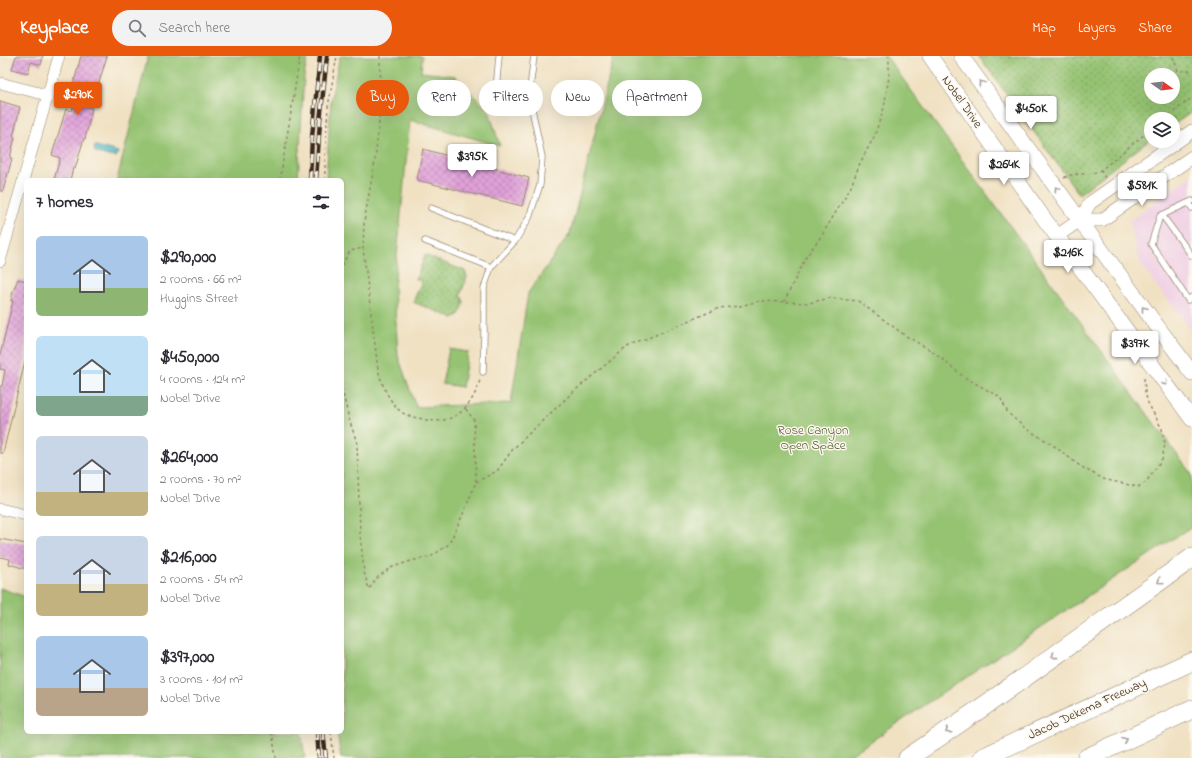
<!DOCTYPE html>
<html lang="en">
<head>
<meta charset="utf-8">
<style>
  body { margin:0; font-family:"Indie Flower",sans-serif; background:#f2f2f3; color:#2b2b33; height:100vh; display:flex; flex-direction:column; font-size:15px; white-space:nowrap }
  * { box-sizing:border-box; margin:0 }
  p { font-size:13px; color:#7c7c81 }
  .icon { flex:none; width:22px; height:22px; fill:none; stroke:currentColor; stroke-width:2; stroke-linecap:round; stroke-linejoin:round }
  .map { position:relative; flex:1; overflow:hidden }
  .details { position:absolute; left:24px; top:122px; width:320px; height:556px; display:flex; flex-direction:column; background:#fff; border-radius:6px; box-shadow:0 4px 16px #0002 }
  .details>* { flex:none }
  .top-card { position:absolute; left:356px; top:24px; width:380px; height:36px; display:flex; gap:8px }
  .needle { width:26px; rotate:104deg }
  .buttons { position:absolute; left:1144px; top:12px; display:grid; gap:8px }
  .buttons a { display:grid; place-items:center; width:36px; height:36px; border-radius:50%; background:#fff; box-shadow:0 4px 16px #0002; font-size:20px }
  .price { position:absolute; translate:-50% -34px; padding:0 9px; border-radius:4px; background:#fff; color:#222; font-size:13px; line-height:26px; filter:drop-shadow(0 1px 2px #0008) }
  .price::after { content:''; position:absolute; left:50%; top:24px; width:12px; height:9px; margin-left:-6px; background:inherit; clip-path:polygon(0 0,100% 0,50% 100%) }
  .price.selected { background:#ea580c; color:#fff }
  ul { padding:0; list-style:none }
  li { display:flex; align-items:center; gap:12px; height:100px; padding:0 12px }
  li span { display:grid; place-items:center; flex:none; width:112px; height:80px; border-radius:6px; color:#555 }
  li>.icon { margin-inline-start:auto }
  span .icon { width:48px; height:48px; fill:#fffc; stroke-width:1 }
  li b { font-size:17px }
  h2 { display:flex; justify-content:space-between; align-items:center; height:48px; padding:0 12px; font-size:17px }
  .pill { padding:0 14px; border-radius:18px; background:#fff; box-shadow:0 4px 16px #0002; font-size:14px; line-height:36px }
  .pill.selected { background:#ea580c; color:#fff }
  header { display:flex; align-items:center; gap:24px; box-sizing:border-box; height:56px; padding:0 20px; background:#ea580c; color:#fff }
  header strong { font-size:19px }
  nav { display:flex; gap:22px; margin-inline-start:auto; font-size:14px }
  .search { width:280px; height:36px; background:#f2f2f3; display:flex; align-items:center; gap:10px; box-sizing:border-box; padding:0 14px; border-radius:22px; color:#7c7c81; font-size:15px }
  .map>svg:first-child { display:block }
</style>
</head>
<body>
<header>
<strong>Keyplace</strong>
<div class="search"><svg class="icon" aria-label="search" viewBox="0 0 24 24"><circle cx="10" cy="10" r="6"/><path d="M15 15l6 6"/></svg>Search here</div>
<nav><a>Map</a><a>Layers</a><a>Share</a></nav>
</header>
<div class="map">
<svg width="1192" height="702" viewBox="0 0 1192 702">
  <defs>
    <pattern id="park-dots" width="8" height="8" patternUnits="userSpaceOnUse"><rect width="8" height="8" fill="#95c372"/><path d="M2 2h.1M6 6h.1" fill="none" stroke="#7b9f5d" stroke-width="1.8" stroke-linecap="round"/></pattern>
    <pattern id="building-cross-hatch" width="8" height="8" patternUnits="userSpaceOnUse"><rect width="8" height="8" fill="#e1a2da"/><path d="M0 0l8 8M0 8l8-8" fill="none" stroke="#b884b0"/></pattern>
  </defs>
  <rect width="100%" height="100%" fill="#fbf7ec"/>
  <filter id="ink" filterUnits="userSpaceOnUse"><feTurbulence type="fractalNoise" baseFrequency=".025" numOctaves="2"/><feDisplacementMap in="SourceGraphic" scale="8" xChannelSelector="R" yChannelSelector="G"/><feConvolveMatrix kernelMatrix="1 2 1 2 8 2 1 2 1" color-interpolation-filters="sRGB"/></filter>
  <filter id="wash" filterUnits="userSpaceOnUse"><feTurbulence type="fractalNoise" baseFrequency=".012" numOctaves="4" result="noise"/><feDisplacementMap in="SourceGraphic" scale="16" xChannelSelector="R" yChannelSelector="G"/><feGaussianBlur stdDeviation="0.9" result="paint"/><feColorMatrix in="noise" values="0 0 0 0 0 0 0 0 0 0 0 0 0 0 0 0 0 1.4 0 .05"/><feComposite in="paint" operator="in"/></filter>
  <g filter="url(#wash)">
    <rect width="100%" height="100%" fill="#f0e1c2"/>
    <path fill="#f0d0e5" d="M1192,119V275L1140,208L1129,165Z"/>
    <g fill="#95c372" stroke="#687648">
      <path d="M148,0H308L304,20L298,124H117Z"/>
      <path d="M340,0H422L421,16L455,20L489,55L500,90L410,64L394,232L398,300L416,351L511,347L528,237L569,179V182L614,0H886L1192,419V470L846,702H341L337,676H342V124H326L331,43Z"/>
      <path d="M449,293L468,296L462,331L442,328Z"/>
      <path d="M0,532L26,541V676H301L305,702H0Z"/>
    </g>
    <g fill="url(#park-dots)" stroke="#687648" fill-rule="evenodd">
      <path d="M979,0H1192V56L1173,69V63H1151V83L1079,138ZM1151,19H1173V41H1151Z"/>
      <path d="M425,199L465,215L467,221L460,240L462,241L464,246L459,259L453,262L413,246L422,225L416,223Z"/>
    </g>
    <path fill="#4cb9c6" stroke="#447272" d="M96,90L118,96L116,101L108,100L95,96L94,91Z"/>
    <g id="blocks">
      <g fill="url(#building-cross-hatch)">
        <path d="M16,0H43L41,9L31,6L28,17L12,13Z"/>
        <path d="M81,0H107L98,30L96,29L90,52H92L85,83L84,82L75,113L73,112L70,124H54L60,102L52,99L66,53L72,55L76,38L71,37Z"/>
        <path d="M0,45L20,51L13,81H15L10,102L12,103L3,135H0Z"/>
        <path d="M423,93L529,122L522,150L417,124Z"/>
        <path d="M18,223L26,225V301L3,397H0V330H2L5,314L0,313V299L13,245H11L13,235Z"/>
        <path d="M0,483L26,488V513L9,508L10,503L0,501Z"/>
      </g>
    </g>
  </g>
  <g filter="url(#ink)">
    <use href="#blocks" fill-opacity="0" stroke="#968670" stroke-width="1"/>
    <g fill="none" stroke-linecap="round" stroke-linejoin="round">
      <g stroke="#968670" stroke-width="7">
        <g id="service">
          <path d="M496,34L499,0"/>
          <path d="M1192,145L1160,160L1151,188L1188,244L1192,241"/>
          <path d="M1189,147L1192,152"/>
          <path d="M431,152L515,185"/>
          <path d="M1162,159L1192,200"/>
          <path d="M425,185L491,211"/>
          <path d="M483,316L484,278V232L491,211L515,185L529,162L540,129L542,101L532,53L530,32L534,0"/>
        </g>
      </g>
      <g stroke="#968670" stroke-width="12">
        <g id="minor">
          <path d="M0,27L47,39"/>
          <path d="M0,205L59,0"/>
          <path d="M0,453L26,459"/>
        </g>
      </g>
      <g stroke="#968670" stroke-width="14">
        <g id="tertiary">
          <path d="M1080,164H1102L1192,101"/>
          <path d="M1057,180L1080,164L1090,147L1192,75"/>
        </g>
      </g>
      <g stroke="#968670" stroke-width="16">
        <g id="secondary">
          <path d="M930,0L1045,164L1192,363"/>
          <path d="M961,0C1038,106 1114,213 1192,317"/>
        </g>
      </g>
      <g stroke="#968670" stroke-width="20">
        <g id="motorway">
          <path d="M908,702L987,648L1192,502"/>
          <path d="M982,702L1192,605"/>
          <path d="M1087,702L1192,653"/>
        </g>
      </g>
      <g stroke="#968670" stroke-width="1.5" stroke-dasharray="3 3" stroke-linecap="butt">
        <path d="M380,0L381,46L375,105L364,166L363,192L378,313C382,329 388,343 399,354C405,360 414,361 422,363C453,371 472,352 480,324"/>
        <path d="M1173,1L1178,15H1192"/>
        <path d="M1164,63L1192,42"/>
        <path d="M1101,114L1105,122"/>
        <path d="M1064,122C1075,115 1088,121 1101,114L1151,73"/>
        <path d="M280,124L300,0"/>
        <path d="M325,124V100L328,51L337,0"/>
        <path d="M342,209L350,195L363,192"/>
        <path d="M784,246L806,201L822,179L850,133L860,107L874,81L884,52L889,20V0"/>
        <path d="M342,333L349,363L357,387L360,477L364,516L369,533L377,522L390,512L411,505L432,500L449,488L464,456L476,426L474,364L465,352"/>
        <path d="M476,426L497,415L513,393L538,369L573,336L627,291L719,252L740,250L760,245L809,247L830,242L858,245L906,280L932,295L964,321L1000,341L1008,357L1025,372L1053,389L1080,410L1103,423L1138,431L1146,426L1162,403L1165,388L1162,373L1148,347L1145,336L1144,322"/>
        <path d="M272,676L276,702"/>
        <path d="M331,676L334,702"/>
      </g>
      <use href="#service" stroke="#fff" stroke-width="5.5"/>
      <use href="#minor" stroke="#fff" stroke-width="11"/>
      <use href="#tertiary" stroke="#fff" stroke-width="13"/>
      <use href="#secondary" stroke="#fff" stroke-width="15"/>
      <use href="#motorway" stroke="#fff" stroke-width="19"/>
      <g stroke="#3b2a1e" stroke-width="4.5">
        <g id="rail">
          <path d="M310,124L312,81L320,0"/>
          <path d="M316,124L320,65L327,0"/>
          <path d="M317,676L319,702"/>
          <path d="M323,676L326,702"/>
        </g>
      </g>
      <use href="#rail" stroke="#fbf7ec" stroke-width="3" stroke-dasharray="9" stroke-linecap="butt"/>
    </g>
    <defs><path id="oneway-chevron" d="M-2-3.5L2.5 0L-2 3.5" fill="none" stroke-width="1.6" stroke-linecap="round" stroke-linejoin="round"/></defs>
    <g stroke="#a79f9a">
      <use href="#oneway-chevron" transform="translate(981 27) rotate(-126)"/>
      <use href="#oneway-chevron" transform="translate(1057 133) rotate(-126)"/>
      <use href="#oneway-chevron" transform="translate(1144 253) rotate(-127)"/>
      <use href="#oneway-chevron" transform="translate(1165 327) rotate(54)"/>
      <use href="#oneway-chevron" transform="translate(1160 525) rotate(145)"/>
      <use href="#oneway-chevron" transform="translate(1054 600) rotate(144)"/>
      <use href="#oneway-chevron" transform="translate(948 675) rotate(145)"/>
      <use href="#oneway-chevron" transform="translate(1125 684) rotate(-25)"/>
    </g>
  </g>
  <g text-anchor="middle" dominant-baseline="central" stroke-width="3" stroke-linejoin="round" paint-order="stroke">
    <g font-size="13" fill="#3b2a1e" stroke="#fbf7ec">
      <text transform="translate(962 46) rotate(55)">Nobel Drive</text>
      <text transform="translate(1087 653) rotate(-25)">Jacob Dekema Freeway</text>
    </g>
    <g font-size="13" fill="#565837" stroke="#fbf7ec">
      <text x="813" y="374">Rose Canyon<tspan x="813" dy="15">Open Space</tspan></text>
    </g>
  </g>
</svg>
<div class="buttons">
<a><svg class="needle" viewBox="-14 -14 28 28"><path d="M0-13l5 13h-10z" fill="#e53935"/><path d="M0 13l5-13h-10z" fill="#7c7c81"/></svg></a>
<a><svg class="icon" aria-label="layers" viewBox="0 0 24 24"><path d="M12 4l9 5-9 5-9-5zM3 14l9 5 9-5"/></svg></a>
</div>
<b class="price selected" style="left:78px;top:60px">$290K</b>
<b class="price" style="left:1031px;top:74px">$450K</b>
<b class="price" style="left:472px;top:122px">$395K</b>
<b class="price" style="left:1004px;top:130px">$264K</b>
<b class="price" style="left:1142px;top:151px">$581K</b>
<b class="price" style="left:1068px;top:218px">$216K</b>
<b class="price" style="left:1135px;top:309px">$397K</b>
<div class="top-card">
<a class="pill selected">Buy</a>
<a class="pill">Rent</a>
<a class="pill">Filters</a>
<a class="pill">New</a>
<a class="pill">Apartment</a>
</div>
<section class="details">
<h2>7 homes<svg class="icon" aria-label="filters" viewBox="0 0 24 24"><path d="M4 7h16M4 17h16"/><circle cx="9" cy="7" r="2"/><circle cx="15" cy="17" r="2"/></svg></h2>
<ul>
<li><span style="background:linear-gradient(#a9c7e8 65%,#8fb573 0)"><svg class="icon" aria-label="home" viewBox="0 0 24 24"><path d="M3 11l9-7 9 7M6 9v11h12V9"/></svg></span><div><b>$290,000</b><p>2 rooms · 66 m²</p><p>Huggins Street</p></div></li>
<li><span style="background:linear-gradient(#bfe0f5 75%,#7fa58c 0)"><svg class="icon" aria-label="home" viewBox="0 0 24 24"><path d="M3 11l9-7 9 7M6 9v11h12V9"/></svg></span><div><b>$450,000</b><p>4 rooms · 124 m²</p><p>Nobel Drive</p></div></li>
<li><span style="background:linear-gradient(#c9d6e8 70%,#c2b280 0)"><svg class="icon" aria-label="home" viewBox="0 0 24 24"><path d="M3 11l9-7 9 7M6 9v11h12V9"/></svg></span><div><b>$264,000</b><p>2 rooms · 70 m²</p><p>Nobel Drive</p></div></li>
<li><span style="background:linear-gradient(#c9d6e8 60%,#c2b280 0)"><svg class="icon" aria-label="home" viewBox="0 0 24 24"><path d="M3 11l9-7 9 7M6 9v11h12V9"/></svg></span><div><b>$216,000</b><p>2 rooms · 54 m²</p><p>Nobel Drive</p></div></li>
<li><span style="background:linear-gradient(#a9c7e8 65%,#b9a48a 0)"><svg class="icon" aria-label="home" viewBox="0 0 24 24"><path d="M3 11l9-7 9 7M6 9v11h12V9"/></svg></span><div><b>$397,000</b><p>3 rooms · 101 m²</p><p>Nobel Drive</p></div></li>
</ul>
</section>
</div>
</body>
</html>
